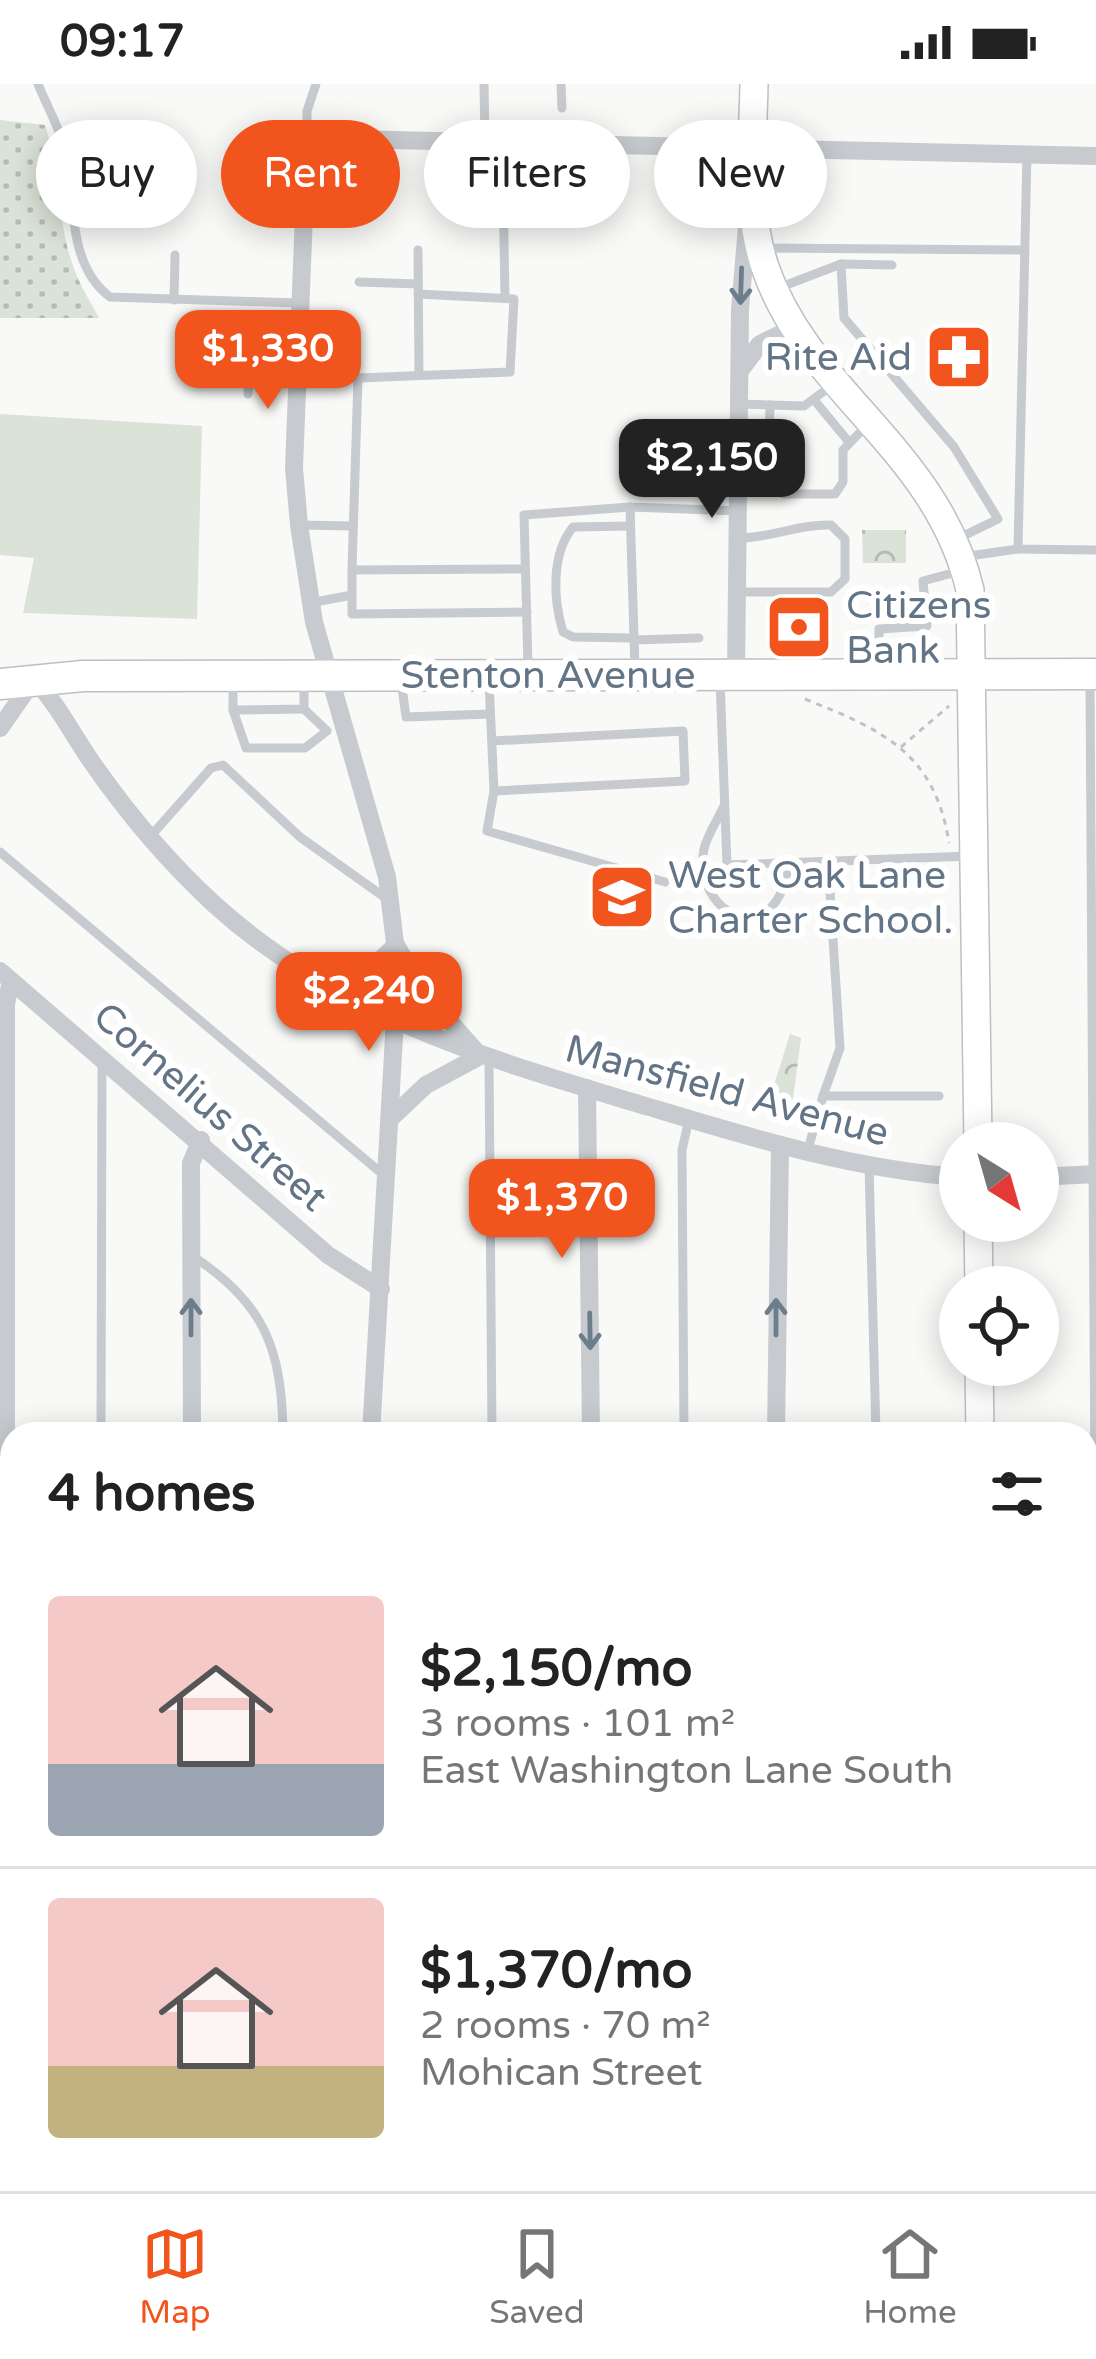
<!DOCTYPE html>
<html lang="en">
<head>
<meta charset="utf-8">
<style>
  body { margin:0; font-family:"Varela Round",sans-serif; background:#f2f2f2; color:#222; height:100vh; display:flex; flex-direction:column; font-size:45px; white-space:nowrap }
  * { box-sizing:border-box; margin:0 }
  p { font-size:39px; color:#767676 }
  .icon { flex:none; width:66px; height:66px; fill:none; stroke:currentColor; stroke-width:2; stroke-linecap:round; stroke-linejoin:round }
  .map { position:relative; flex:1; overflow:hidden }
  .drawer { position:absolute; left:0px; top:1338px; width:1098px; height:771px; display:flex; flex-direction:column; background:#fff; border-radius:36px 36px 0 0; box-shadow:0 6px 30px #0003 }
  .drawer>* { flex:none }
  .banner { position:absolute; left:36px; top:36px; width:1026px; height:108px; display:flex; gap:24px }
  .needle { width:78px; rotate:143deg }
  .buttons { position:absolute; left:939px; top:1038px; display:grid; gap:24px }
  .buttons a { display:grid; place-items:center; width:120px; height:120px; border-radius:50%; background:#fff; box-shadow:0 6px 30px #0003; font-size:60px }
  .price { position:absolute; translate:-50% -102px; padding:0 27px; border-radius:24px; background:#f2541e; color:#fff; font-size:39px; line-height:78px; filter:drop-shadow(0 3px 6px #0008) }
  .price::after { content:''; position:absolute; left:50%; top:72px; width:36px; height:27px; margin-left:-18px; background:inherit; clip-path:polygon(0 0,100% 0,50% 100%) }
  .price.active { background:#222; color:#fff }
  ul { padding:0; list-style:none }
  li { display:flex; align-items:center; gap:36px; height:300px; padding:0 48px }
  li+li { border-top:3px solid #e0e0e0 }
  li span { display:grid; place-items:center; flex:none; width:336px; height:240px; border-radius:12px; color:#555 }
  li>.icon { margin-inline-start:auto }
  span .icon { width:144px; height:144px; fill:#fffc; stroke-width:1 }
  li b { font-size:51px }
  h2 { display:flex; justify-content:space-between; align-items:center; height:144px; padding:0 48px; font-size:51px }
  .tag { padding:0 42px; border-radius:54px; background:#fff; box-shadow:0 6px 30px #0003; font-size:42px; line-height:108px }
  .tag.active { background:#f2541e; color:#fff }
  .status { display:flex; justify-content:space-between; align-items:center; height:84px; padding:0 60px; background:#fff; direction:ltr }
  .status svg { height:33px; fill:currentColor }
  .dock { display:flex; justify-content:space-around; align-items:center; height:168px; border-top:3px solid #e0e0e0; background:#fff; font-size:33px; color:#767676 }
  .dock a { display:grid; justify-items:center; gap:6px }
  .dock .active { color:#f2541e }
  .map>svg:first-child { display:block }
</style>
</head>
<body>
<div class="status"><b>09:17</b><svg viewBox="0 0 49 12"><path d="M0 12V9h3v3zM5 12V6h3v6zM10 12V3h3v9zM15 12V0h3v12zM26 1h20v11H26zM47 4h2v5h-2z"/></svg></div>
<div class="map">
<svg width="1096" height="2107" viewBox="0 0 1096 2107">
  <defs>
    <pattern id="cemetery-stones" width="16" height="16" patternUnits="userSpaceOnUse" patternTransform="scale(3)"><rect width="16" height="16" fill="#dbe2d7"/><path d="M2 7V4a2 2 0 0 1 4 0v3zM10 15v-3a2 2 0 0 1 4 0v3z" fill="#b5bcb4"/></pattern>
    <pattern id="park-crowns" width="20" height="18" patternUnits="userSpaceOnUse" patternTransform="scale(3)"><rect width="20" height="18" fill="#dbe2d7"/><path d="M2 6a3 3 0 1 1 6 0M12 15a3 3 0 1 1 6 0" fill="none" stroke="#b5bcb4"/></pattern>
    <pattern id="garden-dots" width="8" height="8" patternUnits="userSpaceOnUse" patternTransform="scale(3)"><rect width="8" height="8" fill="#dbe2d7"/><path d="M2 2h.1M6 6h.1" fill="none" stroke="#b5bcb4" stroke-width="1.8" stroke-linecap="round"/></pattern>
  </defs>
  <rect width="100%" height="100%" fill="#f9f9f7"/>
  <path fill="#dbe2d7" d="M0,330L202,342L197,535L23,529L34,474L0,471Z"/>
  <path fill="url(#cemetery-stones)" d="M1096,1890V2107H1023V2097H1086V1892Z"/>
  <g fill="url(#park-crowns)">
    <path d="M862,446H906V479H863Z"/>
    <path d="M790,950L801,954L792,1023L769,1017Z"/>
    <path d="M0,1492H12V2097H107L108,2107H0Z"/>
  </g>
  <path fill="url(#garden-dots)" d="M0,36L45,41C60,87 57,136 73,182C79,200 90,217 99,234H0Z"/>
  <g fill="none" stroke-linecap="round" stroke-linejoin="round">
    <g stroke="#bbc0c5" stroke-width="30">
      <g id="secondary">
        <path d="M754,0C753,62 745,123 765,183C808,309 937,365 970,506L978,1059"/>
        <path d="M978,1137L979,1203"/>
        <path d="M979,1281L980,1350"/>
        <path d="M986,2097V2107"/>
      </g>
    </g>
    <g stroke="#bcc0c4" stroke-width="33">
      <path id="primary" d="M0,600L83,592L1096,590"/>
    </g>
    <g stroke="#c0c3c5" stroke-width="3" stroke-dasharray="6 6" stroke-linecap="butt">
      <path d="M805,615C883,646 935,669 949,759"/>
      <path d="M901,663L949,622"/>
      <path d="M0,1504H12"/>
    </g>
    <g stroke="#c7cbcf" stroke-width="9">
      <path d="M38,0C46,20 58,41 64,62C76,112 65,179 110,213L298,219"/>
      <path d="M484,0L485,56"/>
      <path d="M561,0L562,24"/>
      <path d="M307,53V27L316,0"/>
      <path d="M1027,70L1018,465L1096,466"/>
      <path d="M765,164L1024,166"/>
      <path d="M418,166L419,291"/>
      <path d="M841,180L892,181"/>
      <path d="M359,198L418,200"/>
      <path d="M781,203L841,180L844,234L954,363L998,435L955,456"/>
      <path d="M505,214L503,101L515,60"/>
      <path d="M174,216L175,171"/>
      <path d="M358,294L510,288L514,215L418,210"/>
      <path d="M298,295L358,294L352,486"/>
      <path d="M248,310L249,248L298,249"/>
      <path d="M815,317L848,357"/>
      <path d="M740,320L804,322L835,299"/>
      <path d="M770,321L768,392L783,410H835L843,398V366L866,342"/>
      <path d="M299,441L353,442"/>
      <path d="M630,442L573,443C551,470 553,515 563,548L573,553L634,554"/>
      <path d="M962,473L1018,465"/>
      <path d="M525,485L352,486V530L527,528"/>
      <path d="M738,508H831L845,495V455L831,441C797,440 773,454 738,454"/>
      <path d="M310,519L352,511"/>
      <path d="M634,556L699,554"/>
      <path d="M879,582V545L927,542L923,497L960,487"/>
      <path d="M528,583L524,431L630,423"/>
      <path d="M635,585L630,423L739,427"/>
      <path d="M1090,595L1096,1564"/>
      <path d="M401,596L406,633L490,630"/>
      <path d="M720,596L727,781L970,772"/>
      <path d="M489,597L494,707L685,697L683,647L492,657"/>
      <path d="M233,598V626L304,625V596"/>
      <path d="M233,626L246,664H305L327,647L304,625"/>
      <path d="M494,707L487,747L665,798"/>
      <path d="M724,722C718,735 707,751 704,765C691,828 776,874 789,779"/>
      <path d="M149,754L211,684L223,681L300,753L387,815"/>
      <path d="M0,768L386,1093"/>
      <path d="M489,975L492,1350"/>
      <path d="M823,1012L840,964L828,777"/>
      <path d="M807,1069L823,1012H939"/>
      <path d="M869,1082L876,1350"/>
      <path d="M191,1171C264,1218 282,1264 283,1350"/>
      <path d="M101,1350L102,977"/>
      <path d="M684,1350L682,1066L689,1035"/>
      <path d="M300,2097V2107"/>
      <path d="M514,2097V2107"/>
      <path d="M690,2097V2107"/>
      <path d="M110,2107V2097"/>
      <path d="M870,2107V2097"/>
    </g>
    <g stroke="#c7cbcf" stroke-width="18">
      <path d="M742,284L760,260L795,243"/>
      <path d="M736,591L740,225L748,131"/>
      <path d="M0,644L34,595C58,621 71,648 91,677C127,729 168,778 215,821C340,934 492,976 649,1023C752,1054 852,1085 960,1093"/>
      <path d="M0,887L328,1171L381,1205"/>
      <path d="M331,905L366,890L396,861L421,905L480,972L426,1001L392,1033"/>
      <path d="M587,1004L591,1350"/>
      <path d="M1038,1093L1096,1090"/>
      <path d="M192,1350L191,1079L201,1056"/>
      <path d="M371,1350L398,884L387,793L314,538L299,441L294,384L307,54L1096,72"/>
      <path d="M776,1350L780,1062"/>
      <path d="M1086,1455H1096"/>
      <path d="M6,1461V920L11,897"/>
      <path d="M1086,1869L1096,1867"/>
      <path d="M206,2097V2107"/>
      <path d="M402,2097V2107"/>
      <path d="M601,2097L602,2107"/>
      <path d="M779,2097V2107"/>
    </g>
    <use href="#secondary" stroke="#fff" stroke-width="27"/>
    <use href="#primary" stroke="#fff" stroke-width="30"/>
  </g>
  <defs><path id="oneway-shaft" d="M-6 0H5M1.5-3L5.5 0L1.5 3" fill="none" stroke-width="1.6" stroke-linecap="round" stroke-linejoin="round" transform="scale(3)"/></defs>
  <g stroke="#6c7d8c">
    <use href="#oneway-shaft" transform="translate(741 202) rotate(92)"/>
    <use href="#oneway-shaft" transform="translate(191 1233) rotate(-90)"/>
    <use href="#oneway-shaft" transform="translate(776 1233) rotate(-90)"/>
    <use href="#oneway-shaft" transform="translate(590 1247) rotate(89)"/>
  </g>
  <defs>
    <g id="pharmacy-square" transform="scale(3.45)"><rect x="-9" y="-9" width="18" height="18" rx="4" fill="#f2541e" stroke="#fff"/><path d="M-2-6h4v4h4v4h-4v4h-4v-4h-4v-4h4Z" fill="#fff"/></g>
    <g id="bank-square" transform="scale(3.45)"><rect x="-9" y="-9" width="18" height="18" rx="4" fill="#f2541e" stroke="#fff"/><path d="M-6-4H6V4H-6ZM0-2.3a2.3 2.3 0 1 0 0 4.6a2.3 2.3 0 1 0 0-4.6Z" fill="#fff"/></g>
    <g id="school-square" transform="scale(3.45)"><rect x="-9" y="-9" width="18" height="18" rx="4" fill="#f2541e" stroke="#fff"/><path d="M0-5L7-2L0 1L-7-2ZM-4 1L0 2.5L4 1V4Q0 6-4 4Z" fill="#fff"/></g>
  </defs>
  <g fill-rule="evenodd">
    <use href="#pharmacy-square" x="959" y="273"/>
    <use href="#bank-square" x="799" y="543"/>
    <use href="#school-square" x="622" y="813"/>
  </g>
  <g text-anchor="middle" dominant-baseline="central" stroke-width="12" stroke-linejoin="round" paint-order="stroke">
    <g font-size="39" fill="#627485" stroke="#fff" text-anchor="start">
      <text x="912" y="273" text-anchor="end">Rite Aid</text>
      <text x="846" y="521">Citizens<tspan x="846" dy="45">Bank</tspan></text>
      <text x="668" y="791">West Oak Lane<tspan x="668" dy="45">Charter School.</tspan></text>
    </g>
    <g font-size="39" fill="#627485" stroke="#fff">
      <text x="548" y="591">Stenton Avenue</text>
      <text transform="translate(727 1007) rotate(15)">Mansfield Avenue</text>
      <text transform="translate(210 1023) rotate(41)">Cornelius Street</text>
    </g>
  </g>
</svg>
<div class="buttons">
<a><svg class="needle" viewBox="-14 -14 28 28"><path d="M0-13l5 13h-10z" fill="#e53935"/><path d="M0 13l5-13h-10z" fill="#767676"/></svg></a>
<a><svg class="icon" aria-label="locate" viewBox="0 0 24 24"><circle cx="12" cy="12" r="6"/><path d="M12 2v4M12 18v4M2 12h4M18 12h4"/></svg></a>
</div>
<b class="price" style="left:268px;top:328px">$1,330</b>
<b class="price active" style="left:712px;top:437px">$2,150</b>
<b class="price" style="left:369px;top:970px">$2,240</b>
<b class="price" style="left:562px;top:1177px">$1,370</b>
<div class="banner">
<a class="tag">Buy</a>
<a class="tag active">Rent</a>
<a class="tag">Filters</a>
<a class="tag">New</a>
</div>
<section class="drawer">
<h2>4 homes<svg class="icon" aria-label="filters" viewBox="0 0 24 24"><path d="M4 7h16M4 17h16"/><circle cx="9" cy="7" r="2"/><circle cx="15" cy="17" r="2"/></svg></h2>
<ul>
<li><span style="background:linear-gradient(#f6c9c9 70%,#9aa5b1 0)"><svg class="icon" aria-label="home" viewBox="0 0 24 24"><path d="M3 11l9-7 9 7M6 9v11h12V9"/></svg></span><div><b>$2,150/mo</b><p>3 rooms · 101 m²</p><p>East Washington Lane South</p></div></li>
<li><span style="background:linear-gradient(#f6c9c9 70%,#c2b280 0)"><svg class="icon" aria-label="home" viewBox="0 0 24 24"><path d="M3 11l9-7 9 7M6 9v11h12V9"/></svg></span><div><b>$1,370/mo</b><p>2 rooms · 70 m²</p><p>Mohican Street</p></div></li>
</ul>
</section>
</div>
<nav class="dock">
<a class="active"><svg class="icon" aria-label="map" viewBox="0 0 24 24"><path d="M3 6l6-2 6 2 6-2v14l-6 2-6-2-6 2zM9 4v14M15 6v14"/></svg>Map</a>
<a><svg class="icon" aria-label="saved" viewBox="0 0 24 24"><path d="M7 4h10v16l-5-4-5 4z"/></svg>Saved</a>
<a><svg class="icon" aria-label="home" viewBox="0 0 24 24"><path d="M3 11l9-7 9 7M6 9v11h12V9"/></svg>Home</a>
</nav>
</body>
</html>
